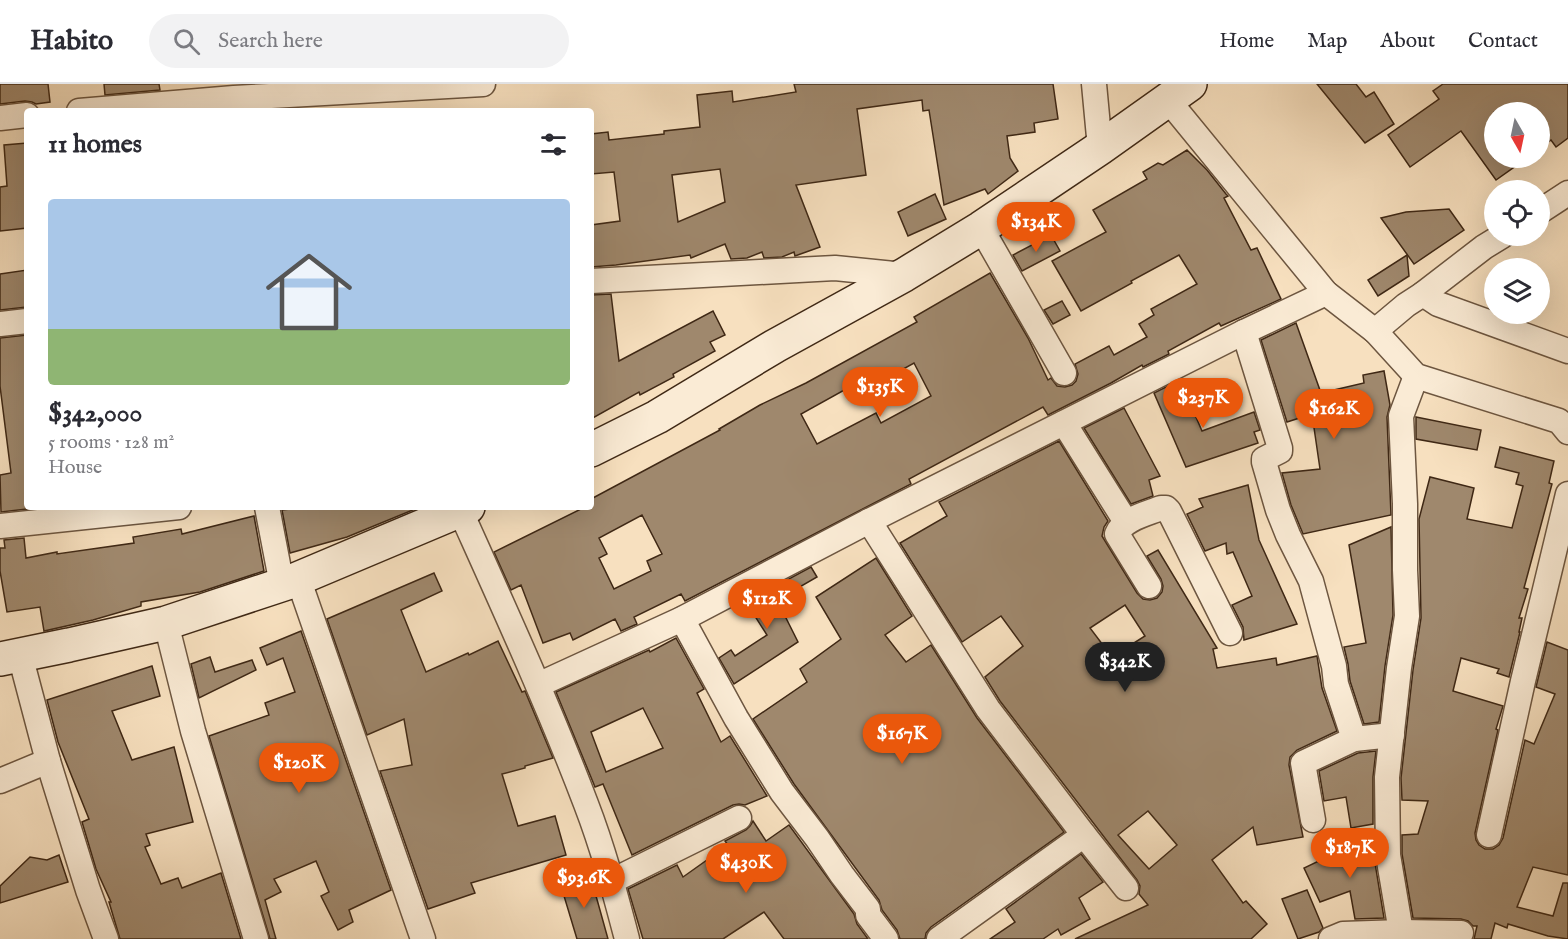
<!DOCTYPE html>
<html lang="en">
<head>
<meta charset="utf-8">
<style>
  body { margin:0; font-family:"IM FELL English",serif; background:#f2f2f3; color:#2b2b33; height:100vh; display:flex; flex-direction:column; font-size:22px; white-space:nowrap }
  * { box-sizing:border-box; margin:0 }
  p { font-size:20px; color:#7c7c81 }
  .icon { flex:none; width:33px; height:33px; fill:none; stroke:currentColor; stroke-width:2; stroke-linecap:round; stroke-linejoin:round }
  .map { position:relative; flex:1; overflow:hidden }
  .side { position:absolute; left:24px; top:24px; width:570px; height:402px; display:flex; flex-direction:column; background:#fff; border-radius:6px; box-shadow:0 6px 24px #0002 }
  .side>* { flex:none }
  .needle { width:39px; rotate:171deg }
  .controls { position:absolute; left:1484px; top:18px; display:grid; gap:12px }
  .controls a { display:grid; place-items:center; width:66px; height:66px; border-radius:50%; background:#fff; box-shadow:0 6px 24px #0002; font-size:30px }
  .price { position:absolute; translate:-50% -51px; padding:0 14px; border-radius:21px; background:#ea580c; color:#fff; font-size:20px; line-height:39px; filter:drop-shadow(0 2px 3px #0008) }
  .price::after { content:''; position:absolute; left:50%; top:36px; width:18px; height:14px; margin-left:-9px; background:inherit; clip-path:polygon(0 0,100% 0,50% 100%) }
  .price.current { background:#222; color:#fff }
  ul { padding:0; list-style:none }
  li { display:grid; align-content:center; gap:12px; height:318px; padding:0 24px }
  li+li { border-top:2px solid #e1e1e2 }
  li span { display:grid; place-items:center; height:186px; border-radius:6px; color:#555 }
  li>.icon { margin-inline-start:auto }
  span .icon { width:108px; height:108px; fill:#fffc; stroke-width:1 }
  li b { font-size:26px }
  h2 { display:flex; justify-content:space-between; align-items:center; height:72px; padding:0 24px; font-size:26px }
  header { display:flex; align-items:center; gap:36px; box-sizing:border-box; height:84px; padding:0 30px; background:#fff; border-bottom:2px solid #e1e1e2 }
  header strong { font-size:28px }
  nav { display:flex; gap:33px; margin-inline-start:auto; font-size:21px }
  .search { width:420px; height:54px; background:#f2f2f3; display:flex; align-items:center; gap:15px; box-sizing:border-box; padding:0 21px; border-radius:33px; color:#7c7c81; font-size:22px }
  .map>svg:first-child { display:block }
</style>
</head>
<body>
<header>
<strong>Habito</strong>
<div class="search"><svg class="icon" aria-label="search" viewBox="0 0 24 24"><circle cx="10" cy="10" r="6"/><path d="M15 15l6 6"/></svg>Search here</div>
<nav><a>Home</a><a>Map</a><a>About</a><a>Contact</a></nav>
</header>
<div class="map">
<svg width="1568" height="855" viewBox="0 0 1568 855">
  <rect width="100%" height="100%" fill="#f7e0bf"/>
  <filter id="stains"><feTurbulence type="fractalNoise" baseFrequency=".00333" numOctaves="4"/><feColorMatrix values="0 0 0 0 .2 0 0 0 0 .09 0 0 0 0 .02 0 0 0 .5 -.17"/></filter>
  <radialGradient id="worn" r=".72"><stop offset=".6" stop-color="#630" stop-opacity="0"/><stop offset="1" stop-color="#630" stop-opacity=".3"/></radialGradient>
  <g fill="#9f886d" stroke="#3f2815" stroke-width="1.5" fill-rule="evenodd">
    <path d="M0,0H48L50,18L36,20L32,18L25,17L0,20Z"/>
    <path d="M104,0H159L160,6L105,11Z"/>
    <path d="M794,0H1053L1058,35L1034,39L1035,48L1007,52L1010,74L1018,87L988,110L985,105L944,121L929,26L923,27L922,16L857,25L866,91L796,101L820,163L795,172L794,168L782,173L764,174L762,168L747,174L731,175L725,160L691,174L690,171L616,181L591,183V141L620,137L614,88L591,90V50L608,48L609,56L664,50V47L700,43L697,11L732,7L733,18L796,8ZM720,85L725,118L678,138L672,91Z"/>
    <path d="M1317,0H1356L1366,13L1374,8L1394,40L1365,59Z"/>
    <path d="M1443,0H1568V54L1556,63L1551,56L1539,65V28H1494V74H1527L1496,96L1461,47L1410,83L1388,51L1439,15L1433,7Z"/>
    <path d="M27,59V144L0,147V103L7,102L4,61Z"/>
    <path d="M1187,66L1207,86L1226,110L1228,112L1224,114L1251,166L1257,164L1281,215L1221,242L1219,239L1168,267L1169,270L1143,283L1142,281L1111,299L1048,331L1043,323L909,395L911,400L685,517L681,510L634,533L637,540L621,547L615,535L573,556L570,549L543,559L521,501L511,506L494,468L585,423H591V415L720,346L719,345L760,321L806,299L917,238L914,233L990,189L1028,254L1048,296L1051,294L1057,302L1065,303L1072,301L1076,297L1078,290L1075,280L1109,262L1114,271L1147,253L1139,240L1154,231L1151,225L1197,200L1179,171L1131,197L1132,199L1081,227L1052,177L1106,148L1093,126L1147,95L1143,88L1158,79L1163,81ZM914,279L931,312L881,339L876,329L817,360L801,330L864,295L869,304ZM642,431L662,470L647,477L651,487L614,505L599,474L607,470L599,454Z"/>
    <path d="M935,110L946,135L908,152L898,128Z"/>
    <path d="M1449,125L1464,146L1414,180L1381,134L1406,128Z"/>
    <path d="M1051,151L1060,167L1022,187L1013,171Z"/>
    <path d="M1407,171L1409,192L1378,212L1368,196Z"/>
    <path d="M27,186V223L0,226V190Z"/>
    <path d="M611,210L619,277L713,227L725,251L710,258L715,267L673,290L674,293L640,311L639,308L591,335V211Z"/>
    <path d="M1062,217L1070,231L1053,240L1044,226Z"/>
    <path d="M1296,239L1321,309L1364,299L1363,291L1384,287L1390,321L1387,333L1391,431L1303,450L1301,445L1291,421L1282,389L1320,385L1312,330L1287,338L1261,256Z"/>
    <path d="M27,251V425L1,428L0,391L11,389L0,302V254Z"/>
    <path d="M1180,296L1202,347L1254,328L1260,346L1254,348L1258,359L1186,383L1154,309Z"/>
    <path d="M1124,324L1160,392L1149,396L1153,412L1131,420L1084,344Z"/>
    <path d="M1416,333L1481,346L1477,366L1416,355Z"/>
    <path d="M1059,357L1108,437L1104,443L1102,452L1137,509L1143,515L1150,516L1157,514L1162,508L1163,502L1161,495L1147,472L1158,466L1217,564L1213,565L1217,584L1276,574L1277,581L1317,572L1322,604L1337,647L1297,666L1290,673L1289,681L1303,753L1257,761L1253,743L1212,776L1243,819L1246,817L1267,840L1251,855H1075L1148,821L1139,810L1140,802L1137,796L1000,617L985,593L1023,562L1001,532L962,558L900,459L947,432L939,418ZM1125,521L1145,552L1112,573L1090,544ZM1148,727L1177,761L1149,785L1118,751Z"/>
    <path d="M1500,363L1554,377L1549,399L1552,400L1524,504L1528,505L1519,534H1522L1519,548H1520L1509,593L1497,589L1499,585L1461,574L1453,607L1503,622L1496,645L1498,646L1475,749L1476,756L1479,761L1485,765H1493L1499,761L1503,754L1525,656L1534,660L1555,610L1536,603L1547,558L1568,566V791L1533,783L1517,823L1553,832L1563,799H1568V855L1548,852L1508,840L1507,844L1495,839L1491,855H1474L1477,842H1473L1468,837L1461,835L1413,834L1402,770V751L1418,750L1428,717L1402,716L1401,694L1413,586L1421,534L1419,435L1430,393L1474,404L1467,435L1512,444L1523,402L1516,400L1519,389L1495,383Z"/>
    <path d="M1248,401L1259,456L1297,540L1244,556L1243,543L1232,521L1252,512L1233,468L1227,470L1226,459L1205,467L1187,430L1203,423L1199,415Z"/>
    <path d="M306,423H420L347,453L290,469L282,426Z"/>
    <path d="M254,432L264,487L200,508L141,518V522L93,536L44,547L40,523L7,528L0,487V464H5L4,456L24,454L26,474L57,468V470L134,459L133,453L181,445L182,450Z"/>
    <path d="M1391,443L1393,531L1385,582L1379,638L1364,640L1350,597L1348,580L1344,563L1366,559L1349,461Z"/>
    <path d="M876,474L912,532L885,551L906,578L931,561L977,634L1064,748L931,843L926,849L925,855H900L897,846L882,826L879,816L794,700L753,635L807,598L800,585L841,555L816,513Z"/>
    <path d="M811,483L817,493L777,516L798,558L734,600L719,574L731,566L735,572L767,551L751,526L754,524L750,516Z"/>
    <path d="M434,489L442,507L401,526L426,588L468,569L469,571L498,557L522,608L525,607L553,674L525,682V684L502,690L518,742L555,732L566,771L471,799L475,809L428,825L380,687L412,681L404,635L367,651L327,535Z"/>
    <path d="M301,547L391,806L349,826L353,838L338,846L321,812L329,808L316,777L274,795L281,808L265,816L276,855H270L209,652L269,631L265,619L295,608L283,574L267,581L260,564Z"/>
    <path d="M676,554L704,605L697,609L721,658L730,652L767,712L745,721L739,720L733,721L632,771L603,700L595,703L556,608L649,566L650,568ZM643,624L663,664L606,688L591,648Z"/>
    <path d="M210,573L215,588L252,576L256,586L199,614L191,580Z"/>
    <path d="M152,582L160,612L112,627L132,676L174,663L193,738L146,750L150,761L145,763L161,800L178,794L182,804L221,789L241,855H120L109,818H111L96,785L82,738L89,735L58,658L47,616Z"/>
    <path d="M1376,667L1373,693V740L1351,744L1346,713L1324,717L1319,687L1358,669Z"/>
    <path d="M753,737L766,757L789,741L854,830L857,840L868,855H784L764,828L723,855H643L628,805L677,781L683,793L728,761L725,757L746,746L750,742Z"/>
    <path d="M1373,751L1374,773L1384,834L1355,835L1350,807L1320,818L1304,784Z"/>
    <path d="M1081,770L1103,798L1079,814L1090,835L1061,851L1058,845L1043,855H990L1015,838L1006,825Z"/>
    <path d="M59,771L68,798L0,819V802L30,773L47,776Z"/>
    <path d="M589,788L598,819L608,855H577L561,802Z"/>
    <path d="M1307,806L1323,844L1319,848L1298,855L1282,815Z"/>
  </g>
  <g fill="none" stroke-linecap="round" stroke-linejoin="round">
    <g stroke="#6d5640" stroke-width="27">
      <g id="minor">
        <path d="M1094,0L1100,64"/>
        <path d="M1168,16L1326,209L1375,247L1416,292L1559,337L1568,348"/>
        <path d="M79,27L234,14L483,0"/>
        <path d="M0,34L27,31"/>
        <path d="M1539,128L1568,109"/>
        <path d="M981,144L1064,289"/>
        <path d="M591,197L835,184L904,191"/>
        <path d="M1423,210L1484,163L1502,152"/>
        <path d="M0,240L27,237"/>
        <path d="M1375,247L1406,221L1423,210L1438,220L1568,267"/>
        <path d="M1244,248L1280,364V367L1264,375V378L1278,426L1288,451L1311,497L1334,582L1336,600L1354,655"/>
        <path d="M1064,339L1126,438"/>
        <path d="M267,423L282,501"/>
        <path d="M460,426C504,524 548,620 586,720C603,764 615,809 627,855"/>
        <path d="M869,437L988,625L1084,751L1126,804"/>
        <path d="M0,442L179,423"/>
        <path d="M298,494L423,855"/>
        <path d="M1149,502L1117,450C1123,435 1146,430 1161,424H1166L1169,427L1230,549"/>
        <path d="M682,535L736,634L782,708L817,754L842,791L868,825V831L886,855"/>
        <path d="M166,539L193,647L256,855"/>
        <path d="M20,571L48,677L88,806L106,855"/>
        <path d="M538,601L682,535L869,437L1244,248L1326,209"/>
        <path d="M0,697L48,677"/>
        <path d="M1313,736L1303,679L1354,655L1392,651"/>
        <path d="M1489,751L1523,597L1568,410"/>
        <path d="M612,797L739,734"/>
        <path d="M1401,848L1388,771L1387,693L1399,584L1407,532L1405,486V420L1401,332L1416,292"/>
        <path d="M939,855L1084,751"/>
        <path d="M1331,855L1343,850L1401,848L1461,849"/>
      </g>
    </g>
    <g stroke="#3f2815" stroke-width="36">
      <g id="secondary">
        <path d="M591,366L657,333L775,262L904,191L981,144L1100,64L1190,0"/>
        <path d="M0,575L69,561L166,539L290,498L468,423"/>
      </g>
    </g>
    <use href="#minor" stroke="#faebd5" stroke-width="24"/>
    <use href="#secondary" stroke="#faebd5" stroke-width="33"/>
  </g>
  <rect width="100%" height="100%" filter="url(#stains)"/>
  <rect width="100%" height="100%" fill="url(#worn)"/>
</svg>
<div class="controls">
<a><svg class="needle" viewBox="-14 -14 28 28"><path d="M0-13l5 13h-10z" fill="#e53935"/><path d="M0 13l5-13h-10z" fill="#7c7c81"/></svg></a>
<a><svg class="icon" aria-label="locate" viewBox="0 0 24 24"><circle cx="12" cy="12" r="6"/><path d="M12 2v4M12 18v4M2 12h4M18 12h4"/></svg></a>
<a><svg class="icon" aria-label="layers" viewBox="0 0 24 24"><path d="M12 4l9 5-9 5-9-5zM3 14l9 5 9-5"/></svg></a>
</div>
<b class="price" style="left:1036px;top:169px">$134K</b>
<b class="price" style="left:880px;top:334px">$135K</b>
<b class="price" style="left:1203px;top:345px">$237K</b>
<b class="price" style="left:1334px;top:356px">$162K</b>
<b class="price" style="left:767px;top:546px">$112K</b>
<b class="price current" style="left:1125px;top:609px">$342K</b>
<b class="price" style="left:902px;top:681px">$167K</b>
<b class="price" style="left:299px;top:710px">$120K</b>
<b class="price" style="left:1350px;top:795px">$187K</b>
<b class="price" style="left:746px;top:810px">$430K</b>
<b class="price" style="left:584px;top:825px">$93.6K</b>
<section class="side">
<h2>11 homes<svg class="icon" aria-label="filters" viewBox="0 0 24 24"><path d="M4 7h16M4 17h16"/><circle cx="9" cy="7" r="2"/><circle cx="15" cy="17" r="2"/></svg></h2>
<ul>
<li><span style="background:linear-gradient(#a9c7e8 70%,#8fb573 0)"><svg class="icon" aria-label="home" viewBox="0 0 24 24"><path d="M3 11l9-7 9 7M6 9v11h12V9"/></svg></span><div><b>$342,000</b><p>5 rooms · 128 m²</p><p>House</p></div></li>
</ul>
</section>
</div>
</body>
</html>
